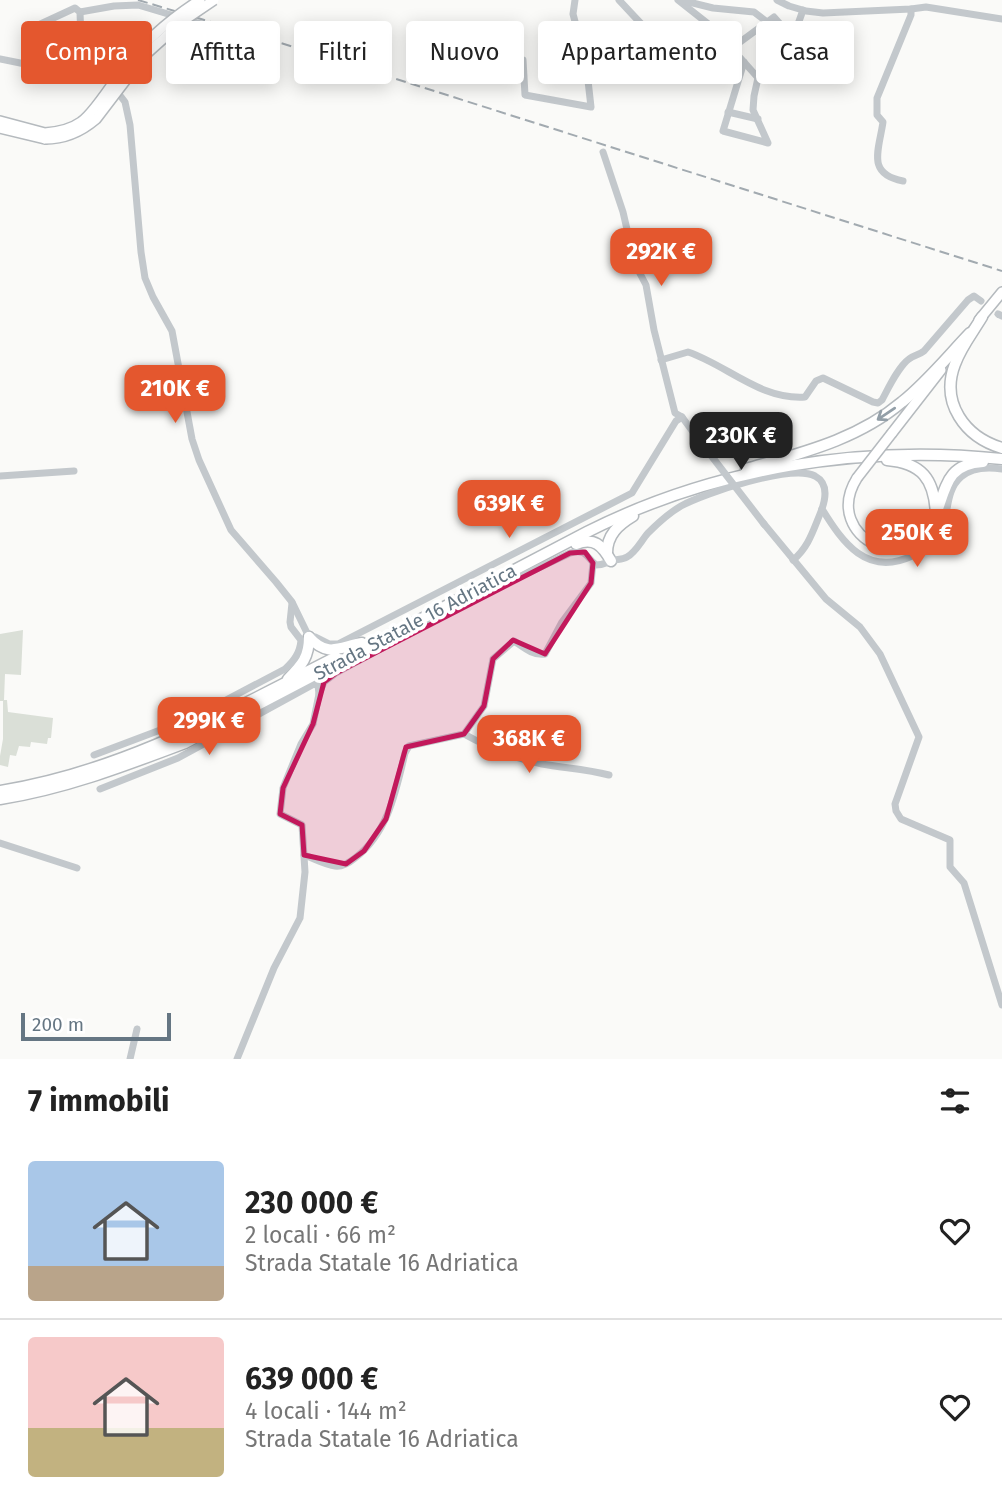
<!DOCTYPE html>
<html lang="it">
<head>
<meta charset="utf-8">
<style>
  body { margin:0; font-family:"Fira Sans",sans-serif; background:#f2f2f2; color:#222; height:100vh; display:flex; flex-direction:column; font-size:26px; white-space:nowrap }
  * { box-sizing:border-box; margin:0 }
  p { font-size:23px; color:#767676 }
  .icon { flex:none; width:38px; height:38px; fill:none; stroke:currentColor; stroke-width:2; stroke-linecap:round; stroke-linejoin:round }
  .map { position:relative; height:1059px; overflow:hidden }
  .side { display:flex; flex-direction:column; background:#fff; flex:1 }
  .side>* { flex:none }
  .banner { position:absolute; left:21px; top:21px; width:961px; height:63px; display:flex; gap:14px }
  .scale { position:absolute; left:21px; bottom:18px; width:150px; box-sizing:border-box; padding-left:7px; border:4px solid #657683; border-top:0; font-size:19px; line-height:24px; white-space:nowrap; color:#657683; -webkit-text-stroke:5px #fff; paint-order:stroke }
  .price { position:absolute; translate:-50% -60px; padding:0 16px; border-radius:14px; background:#e4572e; color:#fff; font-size:23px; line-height:46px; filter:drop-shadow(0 2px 4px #0008) }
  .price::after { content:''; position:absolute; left:50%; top:42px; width:21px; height:16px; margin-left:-10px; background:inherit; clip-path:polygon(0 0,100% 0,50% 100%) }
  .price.on { background:#222; color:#fff }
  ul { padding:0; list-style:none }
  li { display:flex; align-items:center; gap:21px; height:175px; padding:0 28px }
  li+li { border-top:2px solid #e0e0e0 }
  li span { display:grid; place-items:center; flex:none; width:196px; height:140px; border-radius:7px; color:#555 }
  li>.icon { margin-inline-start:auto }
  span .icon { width:84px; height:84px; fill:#fffc; stroke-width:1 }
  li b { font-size:30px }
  h2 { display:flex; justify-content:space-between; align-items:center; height:84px; padding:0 28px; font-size:30px }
  .tag { padding:0 24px; border-radius:7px; background:#fff; box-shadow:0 4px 18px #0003; font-size:24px; line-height:63px }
  .tag.on { background:#e4572e; color:#fff }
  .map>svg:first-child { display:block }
</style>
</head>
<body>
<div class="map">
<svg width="1002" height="1059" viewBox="0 0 1002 1059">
  <rect width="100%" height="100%" fill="#fafaf8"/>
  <path fill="#dadfd7" d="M23,630L21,675L5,674L4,700H7L8,712L53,718L51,738H48L47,744L31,742L30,747L19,746L16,756L10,755L8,767L0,765V756L3,739V701H0V634Z"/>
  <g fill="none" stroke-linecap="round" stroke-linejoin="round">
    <g stroke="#b5babe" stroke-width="12">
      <g id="major">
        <path d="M0,121L45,133"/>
        <path d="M0,128L45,139"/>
        <path d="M979,320L1002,292"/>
        <path d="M892,433L941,370"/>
        <path d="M857,478C819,539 918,583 936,513"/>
      </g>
    </g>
    <g stroke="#b4b9bd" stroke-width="13">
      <g id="highway">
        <path d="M982,317C973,332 961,347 955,364C940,403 965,437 1002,448"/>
        <path d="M887,460C922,463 934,479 936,513"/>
        <path d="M746,469C801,453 857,440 902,402C927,382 948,356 970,333"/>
        <path d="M938,509C947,482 950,464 983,462"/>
        <path d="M576,544C594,537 602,545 611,561"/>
        <path d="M607,553C607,535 618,525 633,516"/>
        <path d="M309,637C328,658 339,647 362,643"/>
        <path d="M288,679C302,665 309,657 309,637"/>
        <path d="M0,791C121,772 228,712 336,657"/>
        <path d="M0,799C64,789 124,766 185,743L587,532C714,468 861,444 1002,459"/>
      </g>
    </g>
    <g stroke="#c3c8cc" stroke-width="7">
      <path d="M619,0L647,30"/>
      <path d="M678,0L721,34L735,52L760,80C771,70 788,50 789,34L774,17L732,48"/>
      <path d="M681,0L713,8L754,12L767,22"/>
      <path d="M777,0L789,6L806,11L823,13L911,9L926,7L1002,19"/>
      <path d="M80,12L114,6L138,5L235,34"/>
      <path d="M789,34L797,27L803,10"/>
      <path d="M0,59L30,65L33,55L34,27L75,8L80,12L81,40L83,47L125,102L130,125L141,252L145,278L153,297L172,331L192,439L199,460L231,530L276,582L292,602L309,637"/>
      <path d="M523,60L525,95L591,107L586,63L573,14L575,0"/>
      <path d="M555,62L590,77L614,55L613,44L606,37"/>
      <path d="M744,62L723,131L768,143L753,110L754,96L758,78"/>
      <path d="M728,112L758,119"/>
      <path d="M603,152L623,212L635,264L646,285L654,330L675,413L682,417L696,436"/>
      <path d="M903,181C866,174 879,150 883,122L877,115V98L911,15V9"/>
      <path d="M998,314L1002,316"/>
      <path d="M661,360L688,352C727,365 760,400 805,397L816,381L823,378L873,402L878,403L882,400C888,389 898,367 909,359C914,355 919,355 924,351L968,300L974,296L981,301"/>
      <path d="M0,476L74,471"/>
      <path d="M822,509C843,543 867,577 912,556C924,551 933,544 940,532C950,515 944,492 961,477C972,467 988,467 1002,469"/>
      <path d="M764,524L826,599L860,627L880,654L919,737L895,804L896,811L901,819L950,840V867L964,883L1002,1005"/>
      <path d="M315,637L329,644H338L632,493L676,421L682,417"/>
      <path d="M464,734C489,748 514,758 542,764C564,768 587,769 609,775"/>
      <path d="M94,755L192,718L285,669C294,661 300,653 301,640L291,627L290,622L292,603"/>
      <path d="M100,789L178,758L314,684L318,685L319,694"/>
      <path d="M0,843L77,868"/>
      <path d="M304,855C313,858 326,865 335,866C343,867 349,863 355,858C388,833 396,791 405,753L409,746L464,734L484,706L493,659L514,641C523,647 533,656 545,654L562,622L591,583L593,563"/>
      <path d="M130,1059L137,1029"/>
      <path d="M237,1059L274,968L300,918L305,872L302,825L280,814L283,788L301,744L313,724L319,694L324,682L336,673L481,595L570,553C587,549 585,556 596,565C603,565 605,563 611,561C616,559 622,560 627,557C636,552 641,541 648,533C658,523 669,513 681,506C705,493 791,464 815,476C830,484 825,502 820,514C813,531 808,548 793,560"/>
    </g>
    <use href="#major" stroke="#fff" stroke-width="9"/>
    <use href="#highway" stroke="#fff" stroke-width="10"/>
    <path stroke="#a2aab0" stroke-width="2" stroke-dasharray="10 5" stroke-linecap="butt" d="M138,0L327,57L1002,271"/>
    <g stroke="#b5babe" stroke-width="12" stroke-linecap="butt">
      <g id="major-bridge">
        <path d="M45,133C58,132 70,130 81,122C93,114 113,83 122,70C144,42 170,19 200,0"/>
        <path d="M45,139C65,139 82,131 96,119L144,56L183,21L214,0"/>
        <path d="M857,478L892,433"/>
      </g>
    </g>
    <path stroke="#c3c8cc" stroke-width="7" d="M696,436L764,524"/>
    <use href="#major-bridge" stroke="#fff" stroke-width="9"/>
  </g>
  <defs><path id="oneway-shaft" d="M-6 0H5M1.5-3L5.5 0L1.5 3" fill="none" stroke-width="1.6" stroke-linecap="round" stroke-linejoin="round" transform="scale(1.75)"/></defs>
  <use stroke="#939fa8" href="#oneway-shaft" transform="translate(886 414) rotate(146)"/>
  <path fill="#c2185b" fill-opacity="0.2" stroke="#c2185b" stroke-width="5" stroke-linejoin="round" d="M585,552L593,563L591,583L545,654L513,640L493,659L484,706L464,734L406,747L386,819L364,851L346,864L304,855L302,825L280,814L283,788L313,724L324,682L336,673L570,553Z"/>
  <g text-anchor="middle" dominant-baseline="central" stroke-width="7" stroke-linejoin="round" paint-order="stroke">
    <g font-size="19" fill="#657683" stroke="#fff">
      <text transform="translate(415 622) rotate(-28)">Strada Statale 16 Adriatica</text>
    </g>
  </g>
</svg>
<div class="scale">200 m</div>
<b class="price" style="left:661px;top:288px">292K €</b>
<b class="price" style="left:175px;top:425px">210K €</b>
<b class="price on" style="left:741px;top:472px">230K €</b>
<b class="price" style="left:509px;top:540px">639K €</b>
<b class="price" style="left:917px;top:569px">250K €</b>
<b class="price" style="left:209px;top:757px">299K €</b>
<b class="price" style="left:529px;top:775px">368K €</b>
<div class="banner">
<a class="tag on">Compra</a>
<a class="tag">Affitta</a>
<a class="tag">Filtri</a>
<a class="tag">Nuovo</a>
<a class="tag">Appartamento</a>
<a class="tag">Casa</a>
</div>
</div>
<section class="side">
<h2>7 immobili<svg class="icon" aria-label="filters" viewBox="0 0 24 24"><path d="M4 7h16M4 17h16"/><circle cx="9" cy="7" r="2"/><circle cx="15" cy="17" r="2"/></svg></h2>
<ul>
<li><span style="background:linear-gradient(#a9c7e8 75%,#b9a48a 0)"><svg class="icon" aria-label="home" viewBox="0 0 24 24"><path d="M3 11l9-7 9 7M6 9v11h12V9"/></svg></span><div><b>230 000 €</b><p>2 locali · 66 m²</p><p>Strada Statale 16 Adriatica</p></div><svg class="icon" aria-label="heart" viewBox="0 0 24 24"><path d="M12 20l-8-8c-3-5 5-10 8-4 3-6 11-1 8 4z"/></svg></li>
<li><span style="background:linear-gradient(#f6c9c9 65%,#c2b280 0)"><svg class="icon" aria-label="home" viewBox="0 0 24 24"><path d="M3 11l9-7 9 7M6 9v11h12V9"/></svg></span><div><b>639 000 €</b><p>4 locali · 144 m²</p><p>Strada Statale 16 Adriatica</p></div><svg class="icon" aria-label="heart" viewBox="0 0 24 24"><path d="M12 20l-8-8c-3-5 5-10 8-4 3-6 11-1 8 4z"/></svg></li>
</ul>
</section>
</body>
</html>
